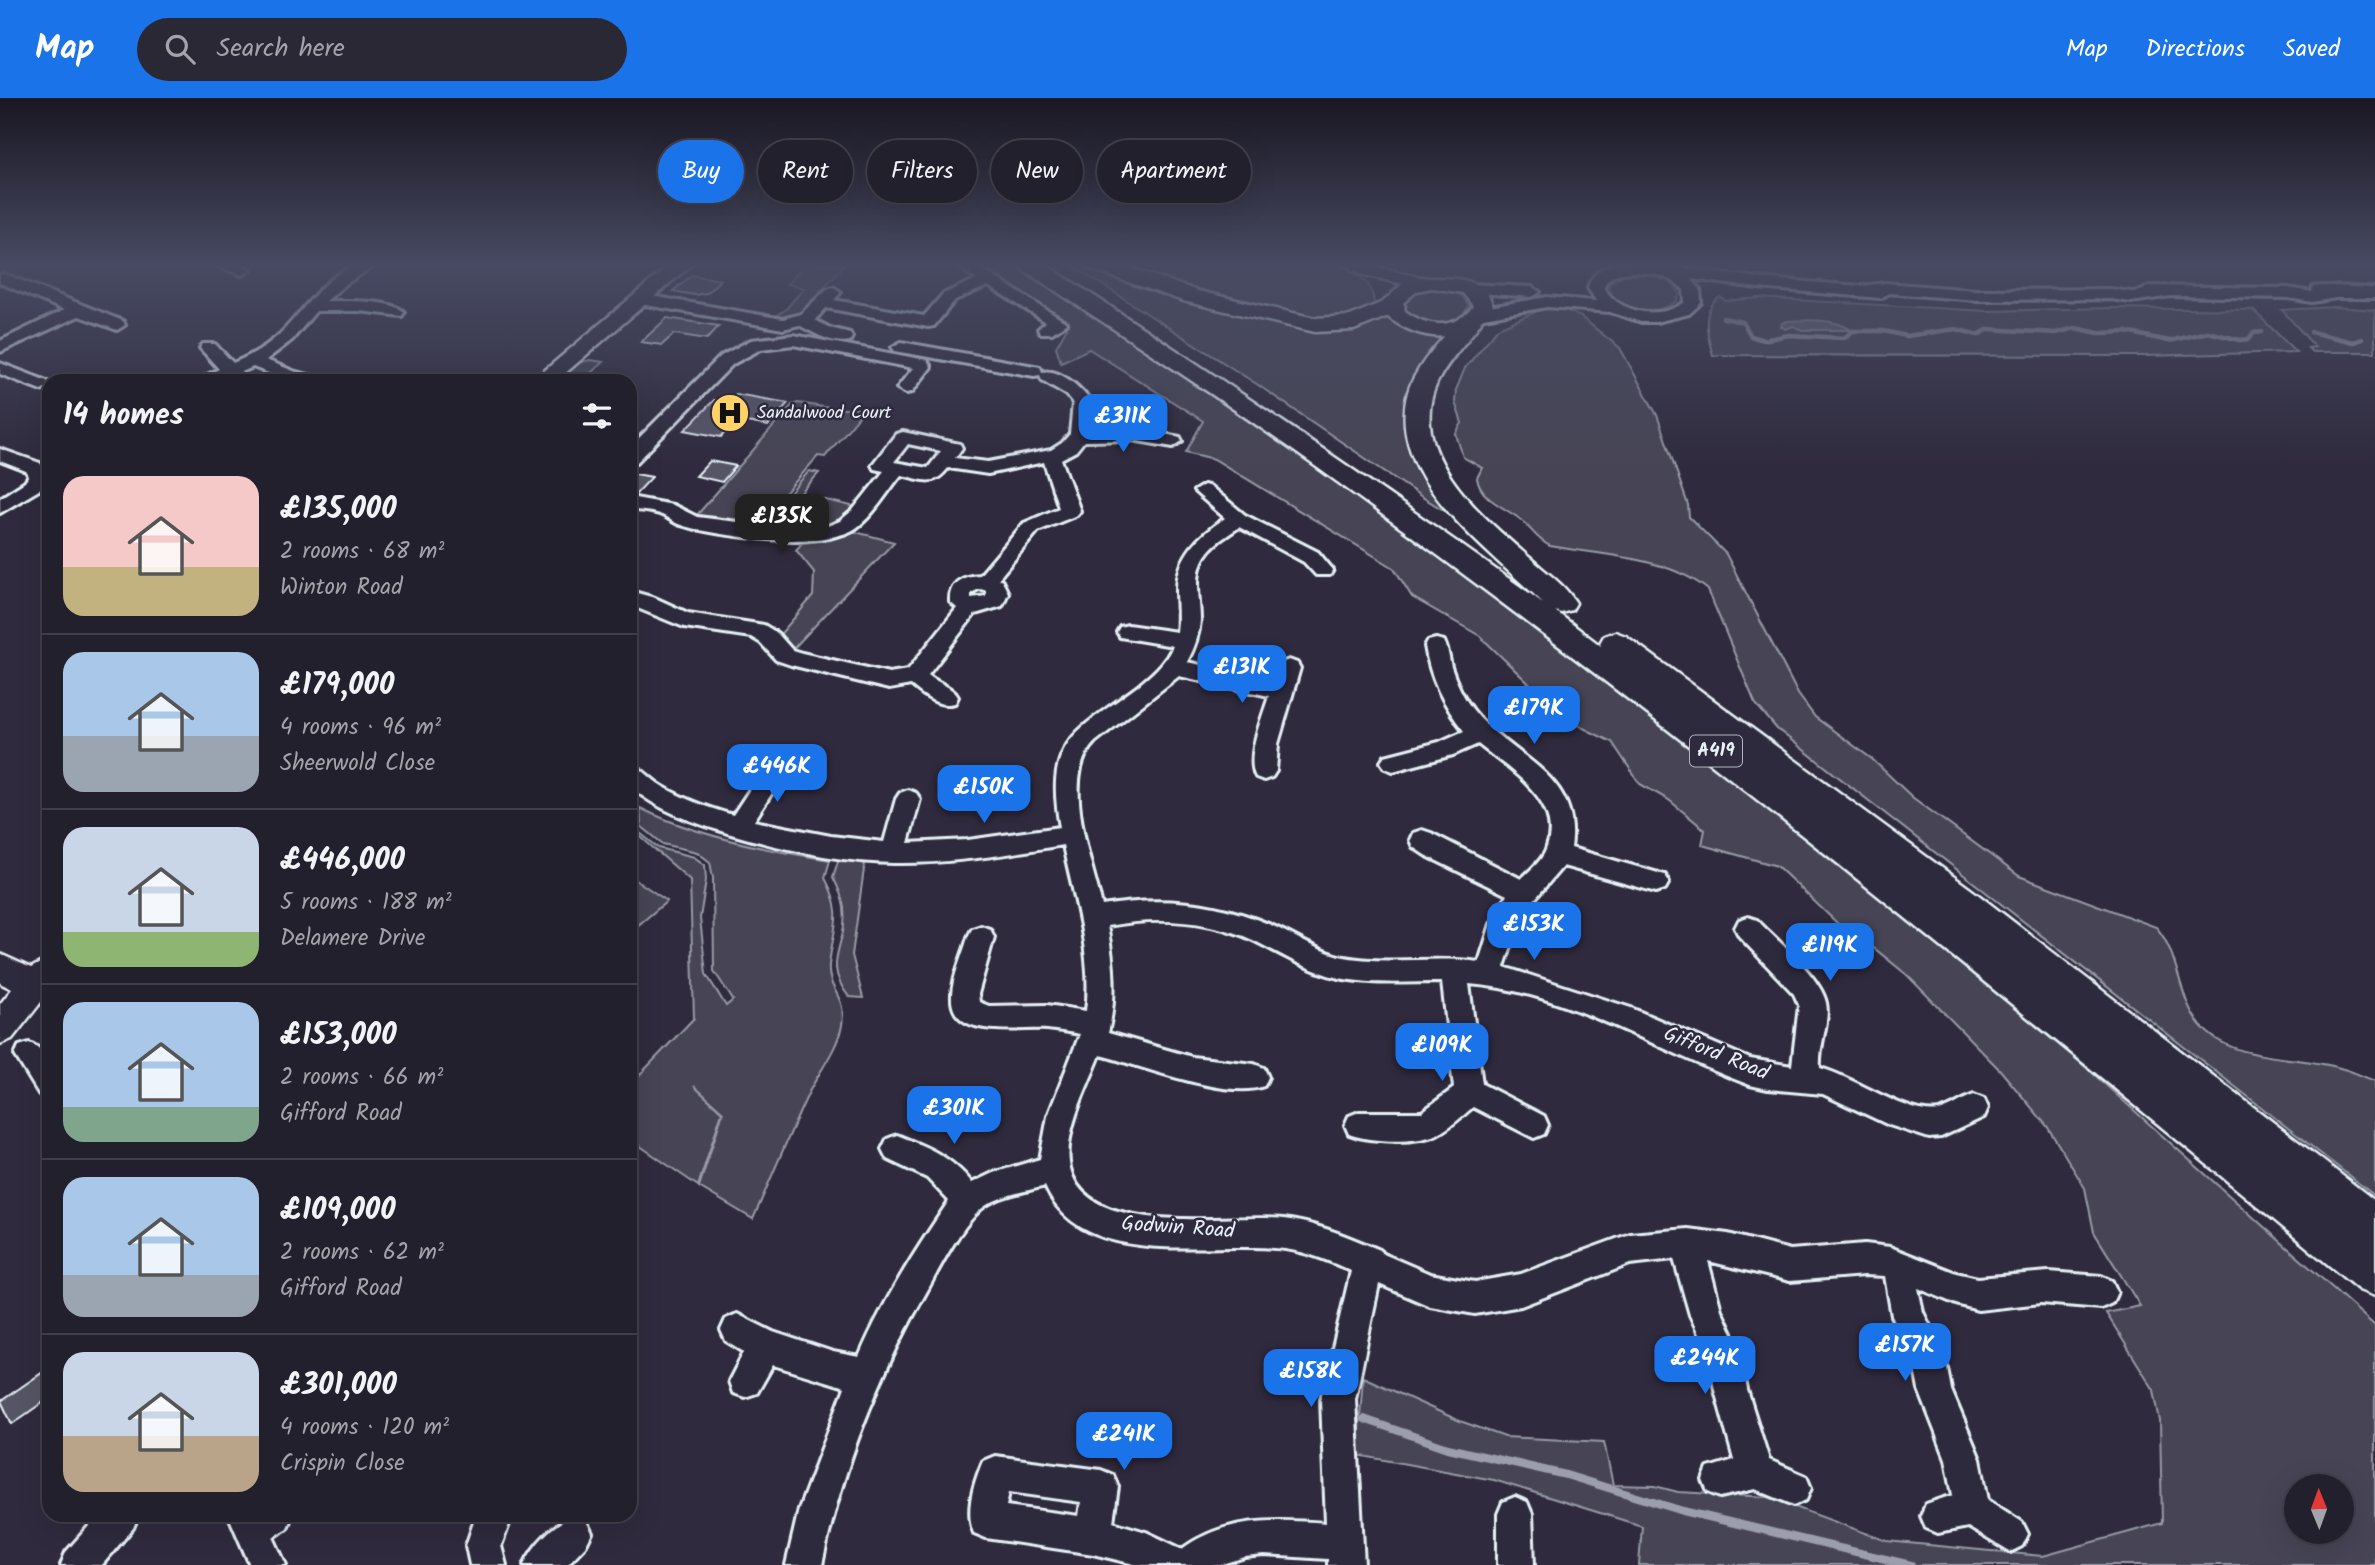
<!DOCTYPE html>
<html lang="en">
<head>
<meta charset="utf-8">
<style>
  body { margin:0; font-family:Kalam,sans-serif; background:#2b2836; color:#f1f3f6; height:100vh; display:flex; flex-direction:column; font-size:26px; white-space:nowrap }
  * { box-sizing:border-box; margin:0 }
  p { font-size:23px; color:#a3a3aa }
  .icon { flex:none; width:38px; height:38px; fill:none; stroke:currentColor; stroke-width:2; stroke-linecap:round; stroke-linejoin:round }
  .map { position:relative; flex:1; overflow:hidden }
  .sheet { position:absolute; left:42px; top:276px; width:595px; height:1148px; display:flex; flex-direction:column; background:#23202e; border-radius:21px; box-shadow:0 7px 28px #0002,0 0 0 2px #403e4a }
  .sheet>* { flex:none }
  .guide { position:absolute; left:658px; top:42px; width:665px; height:63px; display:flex; gap:14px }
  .needle { width:46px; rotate:359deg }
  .buttons { position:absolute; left:2284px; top:1376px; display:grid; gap:14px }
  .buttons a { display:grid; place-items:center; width:70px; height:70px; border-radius:50%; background:#23202e; box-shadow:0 7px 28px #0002,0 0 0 2px #403e4a; font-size:35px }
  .price { position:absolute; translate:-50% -60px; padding:0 16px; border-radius:14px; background:#1a73e8; color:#fff; font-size:23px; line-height:46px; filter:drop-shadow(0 2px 4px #0008) }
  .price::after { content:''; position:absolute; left:50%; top:42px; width:21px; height:16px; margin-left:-10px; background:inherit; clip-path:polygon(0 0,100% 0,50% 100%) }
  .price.active { background:#222; color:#fff }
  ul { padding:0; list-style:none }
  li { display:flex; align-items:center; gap:21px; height:175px; padding:0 21px }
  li+li { border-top:2px solid #403e4a }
  li span { display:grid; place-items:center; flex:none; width:196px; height:140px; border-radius:21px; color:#555 }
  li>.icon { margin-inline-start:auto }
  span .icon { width:84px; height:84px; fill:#fffc; stroke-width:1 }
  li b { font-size:30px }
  h2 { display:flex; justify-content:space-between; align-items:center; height:84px; padding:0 21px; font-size:30px }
  .chip { padding:0 24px; border-radius:32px; background:#23202e; box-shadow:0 7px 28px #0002,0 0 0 2px #403e4a; font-size:24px; line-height:63px }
  .chip.active { background:#1a73e8; color:#fff }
  header { display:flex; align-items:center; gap:42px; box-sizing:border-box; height:98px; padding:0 35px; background:#1a73e8; color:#fff }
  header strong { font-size:33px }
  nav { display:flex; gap:38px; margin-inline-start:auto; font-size:24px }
  .search { width:490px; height:63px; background:#2b2836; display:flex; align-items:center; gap:18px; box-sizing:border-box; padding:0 24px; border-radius:38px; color:#a3a3aa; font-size:26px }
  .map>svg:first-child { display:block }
</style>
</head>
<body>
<header>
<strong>Map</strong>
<div class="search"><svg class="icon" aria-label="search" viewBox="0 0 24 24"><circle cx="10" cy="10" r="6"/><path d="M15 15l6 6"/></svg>Search here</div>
<nav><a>Map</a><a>Directions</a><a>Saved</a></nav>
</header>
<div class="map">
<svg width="2375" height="1467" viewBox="0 0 2375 1467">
  <rect width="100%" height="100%" fill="#2f2a3d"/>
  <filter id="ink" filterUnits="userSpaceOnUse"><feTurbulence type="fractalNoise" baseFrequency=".0143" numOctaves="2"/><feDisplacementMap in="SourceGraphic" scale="14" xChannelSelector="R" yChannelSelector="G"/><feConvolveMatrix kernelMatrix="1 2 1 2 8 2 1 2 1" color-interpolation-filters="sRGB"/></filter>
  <g filter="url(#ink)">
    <g fill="#464455" stroke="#979aa6" stroke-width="2" fill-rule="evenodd">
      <path d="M791,166H845L796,220L769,221L785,212L804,190L787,186L803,169Z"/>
      <path d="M973,166H1014L1039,181L1320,370L1530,526L1724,675L2051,938L2375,1228V1467H1639L1642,1428L1494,1382L1357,1357L1363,1279L1460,1323L1505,1339L1604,1344L1613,1387L1655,1388L1678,1394L1768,1399L1887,1443L2043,1458L2162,1425L2160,1323L2154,1292L2106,1215L2140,1208L2094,1134L2085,1090L2047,1028L2000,972L1907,877L1875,851L1858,845L1777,768L1702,747L1705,732L1669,702L1640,686L1612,644L1585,631L1552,608L1480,538L1412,499L1394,470L1214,361L1186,354L1203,323L1089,251L1061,264L1056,249L1069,226ZM2296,1388H2342V1433H2296Z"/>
      <path d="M1070,166H1088L1124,180L1289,227L1385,217L1408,231L1447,234L1416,280L1447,411H1442L1422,399L1255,285Z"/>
      <path d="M1114,166H1338C1357,175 1374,184 1374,207C1331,244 1165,185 1114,166Z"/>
      <path d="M1645,176L1666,182L1676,189L1680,196L1677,203C1658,218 1622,213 1609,193L1610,185L1623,177Z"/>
      <path d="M1437,190C1451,192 1463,194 1468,208C1456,236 1422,226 1404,213L1403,205L1414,195Z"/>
      <path d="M1720,199L1726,203L1758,200L1987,213L2111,210L2253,212L2296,254L2143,258L1713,257C1707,238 1700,212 1720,199Z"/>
      <path d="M2335,209L2375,212V254H2312L2308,250L2315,249L2282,212Z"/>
      <path d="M1545,210L1566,212L1581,219L1620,250L1657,317L1688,407L1689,419L1726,456L1798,596L1815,619L1872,661L1912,699L2019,778L2156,829C2179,855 2177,893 2196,921C2225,966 2295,956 2340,970C2352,973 2364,979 2375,983V1098L1777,631L1755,605L1708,492C1669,459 1599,457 1550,448C1536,441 1532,431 1521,422C1507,410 1480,402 1477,380L1482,370L1463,359L1456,336L1462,325L1455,304L1456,292L1465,270L1498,230Z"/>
      <path d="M590,262L603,264L582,283L556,284L576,265Z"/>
      <path d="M798,305L836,311H865L825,359L818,358L765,418L744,415L740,422L697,417L792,307Z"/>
      <path d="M809,373L819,375L800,396L856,409C843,425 816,438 794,430C785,427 778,424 767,422Z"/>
      <path d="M848,432L894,444L791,553L777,540L813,498L814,474L796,452L802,445L831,442Z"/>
      <path d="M640,710C696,738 769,753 830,762L825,780C845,817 833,829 829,867C827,893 847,897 842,927C838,950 819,974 809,994C789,1036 772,1079 753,1121L699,1089L723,1014L694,988L722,1014L698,1088L630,1041V987L694,920L690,782L635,734L630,733V713L636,714L635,731L659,750L694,759L705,767L706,782L700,820L706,876L726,908L733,902L714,873L713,780L710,764L697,754L663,746L641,728Z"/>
      <path d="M838,763L865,764L852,857L863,900L849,899C820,862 849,847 844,810C843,799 838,789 833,779Z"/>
      <path d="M630,778L667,803L630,834Z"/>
    </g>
    <path fill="#696978" stroke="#9c9fab" stroke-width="2" d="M1787,223C1806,222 1836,220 1851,232H1802L1793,228L1786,231L1781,229L1782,225Z"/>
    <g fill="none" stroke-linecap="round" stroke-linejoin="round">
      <g stroke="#9c9fab" stroke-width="4.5">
        <path d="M1723,220L1743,224L1751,238L1763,242L1789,237L1844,240L1853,233"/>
        <path d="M1851,233H1884L1906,238L1956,231L1978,237L1989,231L2056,235L2075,230L2099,235L2126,234L2169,243L2208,234L2240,242L2249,241L2253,235L2262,234"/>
        <path d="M2311,234L2353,244L2362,241"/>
      </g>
      <path stroke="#9c9fab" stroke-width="8" d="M1364,1321L1448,1350L1566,1377L1683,1413L1911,1467"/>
    </g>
    <g fill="#575565" stroke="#e8f1f8" stroke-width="2">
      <path d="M692,177L720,182L707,195L694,197L673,193Z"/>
      <path d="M667,220L719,228L707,241L674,236L662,247L641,244Z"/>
      <path d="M736,296L788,305L768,328L736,322L721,339L685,332L714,302L721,303L725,298L733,300Z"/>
      <path d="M710,363L736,368L722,384L696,378Z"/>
      <path d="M630,375L652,379L635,397H630Z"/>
      <path d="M49,1270V1300L12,1326L1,1303Z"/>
    </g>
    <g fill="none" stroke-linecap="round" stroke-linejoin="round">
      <g stroke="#e8f1f8" stroke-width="6">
        <g id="minor">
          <path d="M218,166H240L250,172L242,177L220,169Z"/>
          <path d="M356,166H377L346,186L326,203C344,203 391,201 404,214L402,218L359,213H316L292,242L266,262L296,274L321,280L323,284H291L253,269L219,284H194L219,271L200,250L203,246H215L233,265C250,258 266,249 280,236C307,209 319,184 356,166Z"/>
          <path d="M955,166H974L1067,225L1052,235H1040L1038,231L1046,224L988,188L955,202L934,228L928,229L826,210L815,222L830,230L850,235L852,239L850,243C833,247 814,235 799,227L783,231L640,206L632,201L640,196L783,221L801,216L827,191L833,189L841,194L834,202L924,218L943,196L977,181Z"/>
          <path d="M1618,166H1652L1758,180L1861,188L1885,185L1976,192L2111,191L2131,194L2141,193L2149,188L2288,190L2312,194L2313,189C2325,186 2360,190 2375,190V200H2336L2312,204L2288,200L2171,198L2131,204L2111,201L1976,202L1889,195L1881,200L1758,190L1691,181L1700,191L1701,205L1689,216L1656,224H1641L1610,214L1547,209L1478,221L1470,216L1478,211L1547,199L1596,203L1588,190C1592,174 1603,169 1618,166ZM1631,174C1651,174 1669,177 1684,192L1685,204C1661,222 1620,216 1604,190C1607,177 1619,175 1631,174Z"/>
          <path d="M5,176L123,223L125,227L117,232L79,218L0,254V243L64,212L0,185V177Z"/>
          <path d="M1470,186L1532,189L1540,194L1532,199L1464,194L1462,191Z"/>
          <path d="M793,237L921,261L927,262L931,269L912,294L906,295L897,290L913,270L793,247L761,251L733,266L637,364L630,366V349L721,258L751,242Z"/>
          <path d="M901,244L1040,269L1042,274C1060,270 1081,290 1091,304L1089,333L1132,330L1180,339L1182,343L1173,349L1132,342L1084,343L1076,353L1061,361L1080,413L1077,417L1038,433L998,481L1002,483L1008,495L1002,508L975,516L928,577C937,585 953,589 958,599L955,605C938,610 923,597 911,587L889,591L791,567L776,562L761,545L751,539L684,529L630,507V493L655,500L688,515L764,527L777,535L792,552L802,555L889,575L908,572L957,510L950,504C949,485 961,478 980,477L1024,425L1059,410L1044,364L988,376L948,370C933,390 923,381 901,377C887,394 874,417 856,430C825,452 717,439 681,427C674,425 669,420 662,417C653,413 640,413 630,411V399L673,407L697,419L794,431L825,429L840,423L853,412L884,373L874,371L872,367L896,336L903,334L960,346L962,350L955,360L988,364L1051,352L1062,345L1070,336L1073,305L1067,297L1042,282L1040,277L1034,278L895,253L892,249ZM908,346L941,353L928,370L894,364ZM979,491L986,492V498L971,500V495Z"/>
          <path d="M0,265L47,283L49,288L41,292L0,276Z"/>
          <path d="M0,351L40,365L49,378L39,392L0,415V400L25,384L29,378L26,373L0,363Z"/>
          <path d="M1204,387L1211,389L1245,417L1318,454L1333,472L1330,477H1316L1304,464L1239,429C1227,438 1213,445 1205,458C1193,477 1200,501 1200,522C1199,538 1194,551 1187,564L1274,583L1281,565L1289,562L1297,565L1300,570L1278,646L1276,673L1272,679L1264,682L1256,679C1245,660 1263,618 1269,598L1179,578L1095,644C1059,679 1092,764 1102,808C1161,798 1216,803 1271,827C1294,837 1315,852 1339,858C1385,868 1433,857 1479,864L1491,826L1507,797L1425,757L1413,749L1410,742L1413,735L1422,732L1431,735L1521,781C1529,773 1542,763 1546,752C1565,702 1509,672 1478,646L1453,657L1393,673L1385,670L1381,664L1385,658L1439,644L1464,633C1444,608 1430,580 1425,548L1428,543L1436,541L1444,543C1448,551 1449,560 1451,569C1456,584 1463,599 1473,612C1511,661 1582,674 1571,750L1665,777L1669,784L1665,791L1656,794L1563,768L1521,817L1504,869L1631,910L1750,961L1792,968L1799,907L1794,896L1739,838L1735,830L1739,822L1748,819L1757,822C1776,842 1821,879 1826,905C1830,923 1818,950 1820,970C1852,978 1910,1019 1939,1013C1951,1010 1962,1001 1974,997L1984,1001L1988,1010L1984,1019L1941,1039L1929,1040L1889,1027L1823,996L1768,991L1750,987C1660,954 1566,893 1469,886L1482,986L1544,1018L1548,1027L1544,1036L1534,1040L1473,1009C1462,1018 1450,1030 1437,1036C1417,1046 1369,1044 1349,1036L1345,1027L1349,1018L1359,1014H1422L1454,990L1442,884C1408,884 1373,887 1339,880C1309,873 1283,857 1255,843C1209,821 1156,819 1107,828C1114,865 1117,898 1108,935L1192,959L1254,966L1264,970L1268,979L1264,988C1227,1002 1140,967 1100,957C1088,988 1062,1036 1070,1070C1086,1142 1231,1115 1284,1121C1317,1125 1351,1140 1380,1152L1381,1155L1430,1176L1475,1184L1521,1176L1630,1136L1688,1131L1728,1136L1790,1152L1865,1146L1890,1149L1956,1175L1978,1180L2049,1174L2101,1178L2112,1183L2117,1194L2112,1205L2101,1210L2041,1205L1978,1212L1956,1206L1918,1190L1923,1214L1945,1258L1951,1292L1980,1361L1988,1402L2022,1424L2028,1436L2022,1448L2010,1454L1968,1429L1938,1435L1926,1430L1921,1418L1926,1406L1953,1397L1946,1361L1919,1292L1913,1261L1892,1218L1885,1178L1865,1177L1790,1183L1708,1163L1721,1212L1739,1250L1747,1292L1769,1362L1806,1378L1811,1390L1806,1402L1794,1407L1755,1391L1720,1399L1708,1394L1703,1382L1708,1370L1734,1362L1715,1292L1707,1253L1690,1217L1674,1161L1630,1166L1521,1208L1475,1216L1430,1208L1379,1186L1355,1301L1364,1467H1328V1461L1264,1457L1245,1459L1220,1467H1138L1093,1456L986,1440L974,1435C965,1414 974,1384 983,1363L995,1358L1101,1372L1113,1377L1118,1389L1113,1424L1146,1434L1182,1451C1226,1419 1275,1421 1326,1425L1321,1301L1351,1173C1330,1163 1308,1154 1285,1151C1212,1141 1083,1175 1045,1088C1024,1094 992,1098 977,1115C958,1134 941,1167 928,1191C879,1277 842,1369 822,1467H786L799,1411L845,1289L773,1267L757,1295L745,1299L733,1295L729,1283L744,1254L726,1243L721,1232L726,1221L737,1216L773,1234L833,1254L859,1259C883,1203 915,1153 949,1103L927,1080L887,1061L882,1051L887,1041L897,1037C927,1049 952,1059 972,1085L993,1075L1040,1061L1048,1018L1080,936C1069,934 1058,932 1047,931C1020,929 949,943 952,897C953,878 963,857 968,839L972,831L981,828L990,831L994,839L978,896L979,904L989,908L1047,907L1086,913C1093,857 1074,801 1063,747C1007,756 951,766 894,765C839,764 783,751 731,736C695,725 658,713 630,688V666C643,670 650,681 662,688C683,701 708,710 733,717L773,656L781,653L789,656L793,662L754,723L831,738L884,744L896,701L900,695L908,692L916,695L920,701L908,745L968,742L1060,729C1044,642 1075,635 1138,588C1153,575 1164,567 1173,548L1120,539L1117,534L1120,529L1128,527L1177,534C1179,519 1177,505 1177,490C1178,456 1199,438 1225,420L1194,393ZM1009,1394L1081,1404L1079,1418L1006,1408Z"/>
          <path d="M29,945C54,954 49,978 49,1000L39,996L15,957L19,948Z"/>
          <path d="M1515,1399L1527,1404L1532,1416L1534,1467H1498V1416L1503,1404Z"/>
          <path d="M98,1418H138L133,1430L102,1467H61L66,1454Z"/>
          <path d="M229,1418H292L287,1430L273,1439L286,1467H250Z"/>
          <path d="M476,1418H512L501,1448L506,1467H470L466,1448Z"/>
          <path d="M574,1418L586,1423L592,1435L586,1447L567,1467H524C533,1447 554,1425 574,1418Z"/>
        </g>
      </g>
      <g stroke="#e8f1f8" stroke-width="5">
        <g id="major">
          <path d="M671,166H692L555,284H531Z"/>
          <path d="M1345,166C1372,165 1395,174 1422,179C1440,182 1459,177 1476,187C1485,191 1490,199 1493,208C1468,247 1423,246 1388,219L1383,204L1402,186L1361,176ZM1432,190L1463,195L1473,208C1456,233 1426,229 1405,213L1403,205L1417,193Z"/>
          <path d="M0,856L31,870L49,860V894L12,941L0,946V906L12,891L0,885Z"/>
        </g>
      </g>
      <g stroke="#e8f1f8" stroke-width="5">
        <g id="highway">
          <path d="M1019,166H1045C1214,275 1379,388 1543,505C1490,453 1384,379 1408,294C1417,265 1443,241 1461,219L1469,217L1477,219L1481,224C1467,244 1448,262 1437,285C1405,356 1484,420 1530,460C1546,474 1565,487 1576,505L1572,512L1561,515L1555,513L1601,548L1600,545L1604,538L1615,534L1626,538L1976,795L2375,1103V1198L2359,1192C2035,924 1712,656 1372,409C1258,325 1140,248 1022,171Z"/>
          <path d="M1087,166H1119L1198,193L1315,220L1350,218L1385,203H1401L1405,208L1401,213L1354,232L1315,234L1183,203L1090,171Z"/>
        </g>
      </g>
      <use href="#minor" fill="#2f2a3d" fill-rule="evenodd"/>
      <use href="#major" fill="#2f2a3d" fill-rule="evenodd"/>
      <use href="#highway" fill="#2f2a3d" fill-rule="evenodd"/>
    </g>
  </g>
  <linearGradient id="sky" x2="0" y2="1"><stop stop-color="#1a1722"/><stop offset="0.45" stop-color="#474a62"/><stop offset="1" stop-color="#474a62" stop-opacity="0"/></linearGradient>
  <rect width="2375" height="371" fill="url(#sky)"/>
  <defs>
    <g id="hospital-disc" transform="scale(2.0125)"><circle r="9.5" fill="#ffd166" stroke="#2f2a3d"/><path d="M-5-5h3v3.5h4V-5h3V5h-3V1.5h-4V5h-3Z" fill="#111"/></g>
  </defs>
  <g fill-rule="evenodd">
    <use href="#hospital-disc" x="730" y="315"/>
  </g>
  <g text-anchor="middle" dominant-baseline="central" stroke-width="5" stroke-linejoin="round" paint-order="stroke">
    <g font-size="18" fill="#e8f1f8" stroke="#2f2a3d" text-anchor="start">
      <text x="757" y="315">Sandalwood Court</text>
    </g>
    <rect fill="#2f2a3d" stroke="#b0b5c0" stroke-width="2" x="1690" y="637.5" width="52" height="31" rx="5"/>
    <g font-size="19" font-weight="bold" fill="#e8f1f8">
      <text x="1716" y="653">A419</text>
    </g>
    <g font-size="21" fill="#e8f1f8" stroke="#2f2a3d">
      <text transform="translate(1716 956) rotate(22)">Gifford Road</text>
      <text transform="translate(1178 1130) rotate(4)">Godwin Road</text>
    </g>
  </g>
</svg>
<div class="buttons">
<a><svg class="needle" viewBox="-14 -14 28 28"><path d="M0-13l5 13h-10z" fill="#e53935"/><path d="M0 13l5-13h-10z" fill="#a3a3aa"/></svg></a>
</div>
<b class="price" style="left:1123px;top:356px">£311K</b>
<b class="price active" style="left:782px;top:456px">£135K</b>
<b class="price" style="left:1242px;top:607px">£131K</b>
<b class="price" style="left:1534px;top:648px">£179K</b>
<b class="price" style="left:777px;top:706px">£446K</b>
<b class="price" style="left:984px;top:727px">£150K</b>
<b class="price" style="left:1534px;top:864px">£153K</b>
<b class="price" style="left:1830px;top:885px">£119K</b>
<b class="price" style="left:1442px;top:985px">£109K</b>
<b class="price" style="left:954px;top:1048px">£301K</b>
<b class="price" style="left:1905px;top:1285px">£157K</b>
<b class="price" style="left:1705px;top:1298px">£244K</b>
<b class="price" style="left:1311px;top:1311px">£158K</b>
<b class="price" style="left:1124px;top:1374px">£241K</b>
<div class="guide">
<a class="chip active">Buy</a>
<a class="chip">Rent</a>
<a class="chip">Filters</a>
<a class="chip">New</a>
<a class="chip">Apartment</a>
</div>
<section class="sheet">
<h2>14 homes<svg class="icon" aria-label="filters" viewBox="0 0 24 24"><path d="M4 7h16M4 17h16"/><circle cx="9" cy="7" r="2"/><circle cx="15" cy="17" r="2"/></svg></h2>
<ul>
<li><span style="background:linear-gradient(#f6c9c9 65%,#c2b280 0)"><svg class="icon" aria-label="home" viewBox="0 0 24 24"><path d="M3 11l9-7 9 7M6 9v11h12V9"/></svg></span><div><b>£135,000</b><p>2 rooms · 68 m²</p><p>Winton Road</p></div></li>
<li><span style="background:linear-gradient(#a9c7e8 60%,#9aa5b1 0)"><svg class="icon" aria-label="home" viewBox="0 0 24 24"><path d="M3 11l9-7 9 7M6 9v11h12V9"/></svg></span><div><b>£179,000</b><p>4 rooms · 96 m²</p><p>Sheerwold Close</p></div></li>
<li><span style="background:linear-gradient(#c9d6e8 75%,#8fb573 0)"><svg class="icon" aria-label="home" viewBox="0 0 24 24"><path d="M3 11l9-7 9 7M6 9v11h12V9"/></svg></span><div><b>£446,000</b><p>5 rooms · 188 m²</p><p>Delamere Drive</p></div></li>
<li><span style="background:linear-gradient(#a9c7e8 75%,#7fa58c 0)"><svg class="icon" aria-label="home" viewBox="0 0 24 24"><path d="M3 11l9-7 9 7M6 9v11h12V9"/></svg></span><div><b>£153,000</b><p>2 rooms · 66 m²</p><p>Gifford Road</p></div></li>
<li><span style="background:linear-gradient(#a9c7e8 70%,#9aa5b1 0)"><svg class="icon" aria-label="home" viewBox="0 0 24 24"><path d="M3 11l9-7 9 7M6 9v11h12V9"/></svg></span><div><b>£109,000</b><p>2 rooms · 62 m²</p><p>Gifford Road</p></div></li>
<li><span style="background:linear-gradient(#c9d6e8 60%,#b9a48a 0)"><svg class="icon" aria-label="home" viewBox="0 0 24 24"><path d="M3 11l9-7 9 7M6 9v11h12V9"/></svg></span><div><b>£301,000</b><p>4 rooms · 120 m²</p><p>Crispin Close</p></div></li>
</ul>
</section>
</div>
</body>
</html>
